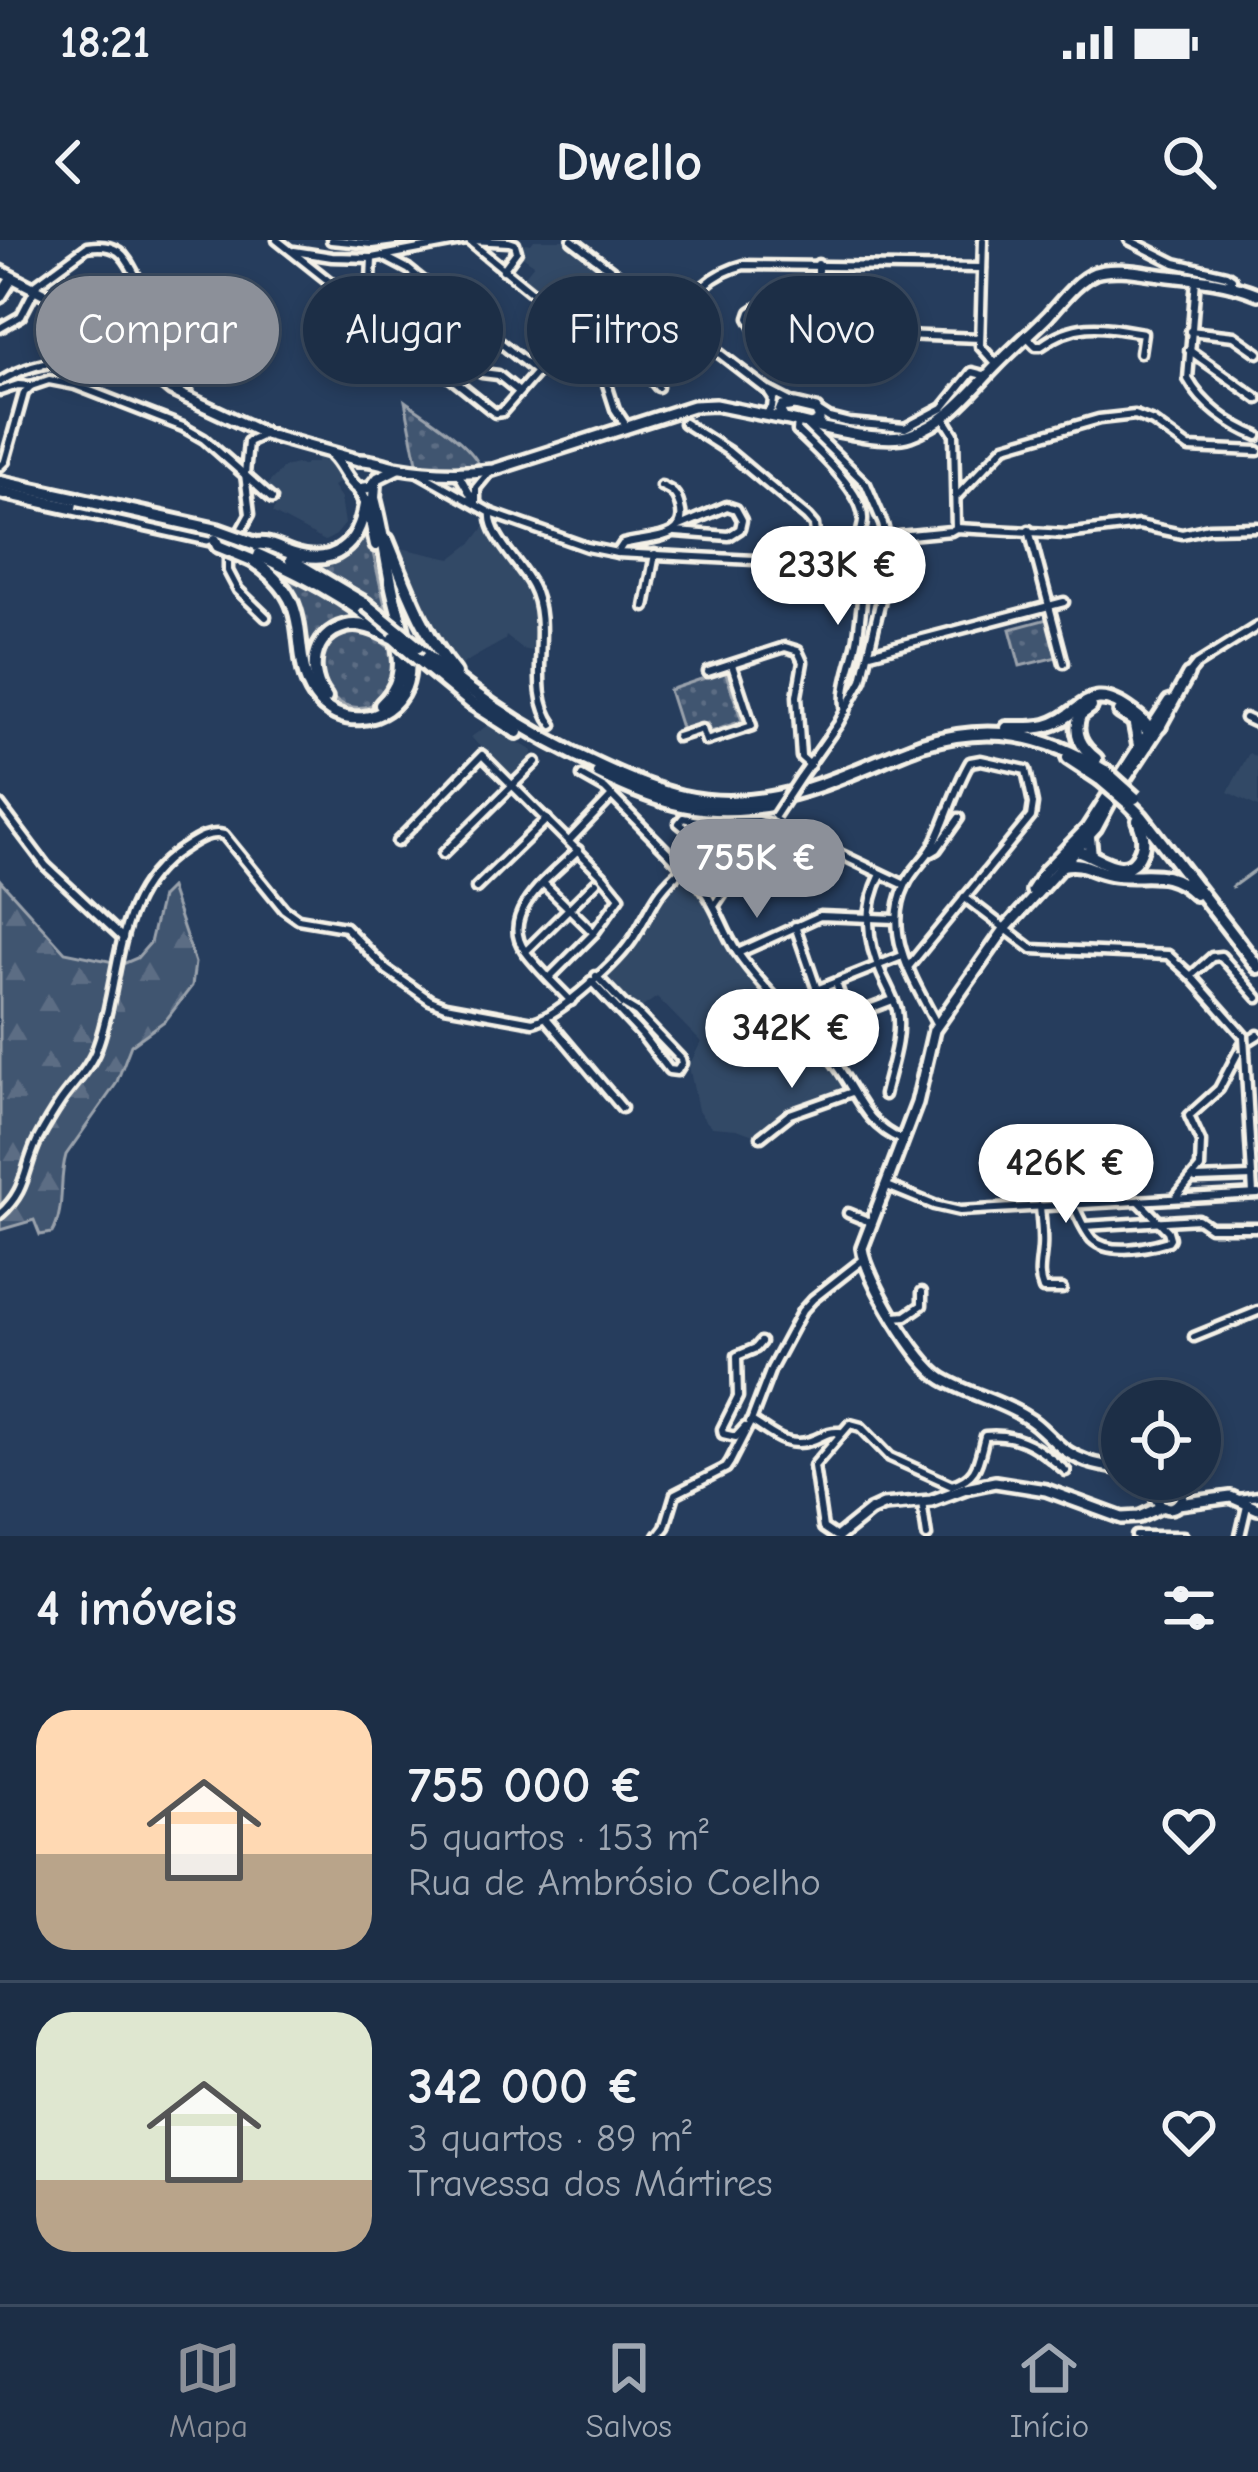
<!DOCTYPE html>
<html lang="pt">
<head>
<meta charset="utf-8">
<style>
  body { margin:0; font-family:"Comic Neue",sans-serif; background:#25364d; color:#f1f3f6; height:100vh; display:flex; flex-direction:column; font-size:45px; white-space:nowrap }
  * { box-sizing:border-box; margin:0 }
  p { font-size:39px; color:#a0a8b3 }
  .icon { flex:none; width:66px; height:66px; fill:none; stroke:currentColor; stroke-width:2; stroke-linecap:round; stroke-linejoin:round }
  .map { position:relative; height:1296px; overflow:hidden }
  .side { display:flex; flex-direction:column; background:#1c2e46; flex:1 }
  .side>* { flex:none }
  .hud { position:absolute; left:36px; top:36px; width:1188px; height:108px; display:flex; gap:24px }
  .tools { position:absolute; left:1101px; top:1140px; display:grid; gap:24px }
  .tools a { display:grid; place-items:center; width:120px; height:120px; border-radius:50%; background:#1c2e46; box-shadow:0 6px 18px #0003,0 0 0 3px #3a4a5f; font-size:60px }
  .price { position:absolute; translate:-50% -102px; padding:0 27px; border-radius:42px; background:#fff; color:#222; font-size:39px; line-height:78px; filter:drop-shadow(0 3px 6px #0008) }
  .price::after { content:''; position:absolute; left:50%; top:72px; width:36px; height:27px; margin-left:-18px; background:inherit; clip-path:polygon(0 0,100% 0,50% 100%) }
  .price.current { background:#8c9099; color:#fff }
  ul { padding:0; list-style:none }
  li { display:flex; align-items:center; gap:36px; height:300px; padding:0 36px }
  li+li { border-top:3px solid #3a4a5f }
  li span { display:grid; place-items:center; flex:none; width:336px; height:240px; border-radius:36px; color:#555 }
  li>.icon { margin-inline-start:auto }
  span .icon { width:144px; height:144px; fill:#fffc; stroke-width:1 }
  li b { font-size:51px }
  h2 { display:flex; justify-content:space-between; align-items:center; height:144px; padding:0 36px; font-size:51px }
  .pill { padding:0 42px; border-radius:54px; background:#1c2e46; box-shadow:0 6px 18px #0003,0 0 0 3px #3a4a5f; font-size:42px; line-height:108px }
  .pill.current { background:#8c9099; color:#fff }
  .status { display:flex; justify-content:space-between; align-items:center; height:84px; padding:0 60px; background:#1c2e46; direction:ltr }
  .status svg { height:33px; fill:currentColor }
  header { display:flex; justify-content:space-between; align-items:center; height:156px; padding:0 36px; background:#1c2e46; font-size:54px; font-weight:600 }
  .menu { display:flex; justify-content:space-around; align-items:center; height:168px; border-top:3px solid #3a4a5f; background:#1c2e46; font-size:33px; color:#a0a8b3 }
  .menu a { display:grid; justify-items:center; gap:6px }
  .menu .current { color:#8c9099 }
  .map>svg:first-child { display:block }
</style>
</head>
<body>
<div class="status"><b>18:21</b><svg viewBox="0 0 49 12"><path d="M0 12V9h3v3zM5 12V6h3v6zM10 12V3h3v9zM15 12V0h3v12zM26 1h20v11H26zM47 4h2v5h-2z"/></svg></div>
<header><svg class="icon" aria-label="back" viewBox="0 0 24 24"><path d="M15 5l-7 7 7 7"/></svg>Dwello<svg class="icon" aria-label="search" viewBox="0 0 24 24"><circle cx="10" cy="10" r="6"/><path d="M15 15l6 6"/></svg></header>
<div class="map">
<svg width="1258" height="1296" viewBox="0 0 1258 1296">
  <defs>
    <pattern id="grass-dots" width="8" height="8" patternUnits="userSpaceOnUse" patternTransform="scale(3)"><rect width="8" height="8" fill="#40546f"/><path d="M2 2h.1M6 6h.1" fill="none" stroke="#5c6d84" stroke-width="1.8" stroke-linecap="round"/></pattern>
    <pattern id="forest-firs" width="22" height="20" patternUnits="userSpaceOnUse" patternTransform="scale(3)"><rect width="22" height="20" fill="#40546f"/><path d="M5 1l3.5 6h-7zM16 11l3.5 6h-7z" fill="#5c6d84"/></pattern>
  </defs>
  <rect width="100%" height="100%" fill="#263d5d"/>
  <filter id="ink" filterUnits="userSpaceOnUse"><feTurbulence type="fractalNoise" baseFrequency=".00833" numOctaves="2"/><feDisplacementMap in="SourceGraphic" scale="24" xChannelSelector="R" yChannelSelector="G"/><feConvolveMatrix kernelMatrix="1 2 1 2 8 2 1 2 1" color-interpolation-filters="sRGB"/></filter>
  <g filter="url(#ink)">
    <g fill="#334966">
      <path d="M534,0H563L600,26L560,65L523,38L534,24L518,13L525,3L531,4Z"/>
      <path d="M317,218L333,225L344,239L333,246L341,258L345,284L336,295L325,301L272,273L276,266L269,260L273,256L264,248L284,227L296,224L304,226L306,223H316Z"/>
      <path d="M485,286L524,341L535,363L538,412L522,409L506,396L505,400L464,423L461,430L440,405L401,323V308L451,319L473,302Z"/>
      <path d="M488,485L533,511L527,524L511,540L471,497Z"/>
      <path d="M1258,510V567L1228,552L1249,513L1255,516Z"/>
      <path d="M688,637L705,654L734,714L768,757L833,824L844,844L832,856L785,871L756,896L737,889L712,887L705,880L698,870L689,826L701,802L657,757L638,770L626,762L603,737L632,705L653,663L675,639Z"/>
    </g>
    <g fill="url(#grass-dots)" stroke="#9aa2ac" stroke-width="3">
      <path d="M405,161C427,177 472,204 481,229L418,227Z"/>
      <path d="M366,282L386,370L367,355L308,322C339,316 354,315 366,282Z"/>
      <path d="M280,333L348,370L371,385L322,396L312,443L298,376L276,335Z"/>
      <path d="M1047,379L1057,417L1020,426L1010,389Z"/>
      <path d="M364,392L373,395L395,412C397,502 299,468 324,412C332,395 346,392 364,392Z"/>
      <path d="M725,431L742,481L711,492L708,483L682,491L669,450Z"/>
    </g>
    <path fill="url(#forest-firs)" stroke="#9aa2ac" stroke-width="3" d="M0,640L65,712L123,724L137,718L150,703L161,657L170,648L195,723L192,746L166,780L131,805L116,844L66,915C58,941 66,969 52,993L40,995L34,980L0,990Z"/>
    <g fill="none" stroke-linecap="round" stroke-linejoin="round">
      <path stroke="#9fa7ae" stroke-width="3" d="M1232,647L1258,628"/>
      <g stroke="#f4f1e8" stroke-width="15">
        <g id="minor">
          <path d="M277,0L495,173L502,172L537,132L545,128L550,131L555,130L558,125L557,119L552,116L546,118L544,123L545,128"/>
          <path d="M331,0L372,4L402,0"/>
          <path d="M468,0L572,85"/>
          <path d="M471,0L509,2L515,4L517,11L503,30"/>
          <path d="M572,0L767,150L792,163"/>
          <path d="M983,0L980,106L997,125"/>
          <path d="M1129,0L1175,23L1226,35L1232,39V44"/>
          <path d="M294,11L332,17L372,18L467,0"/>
          <path d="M385,17L408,29L537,132"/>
          <path d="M372,18L371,41L376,49L482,133L498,135L519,152"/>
          <path d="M818,24V89L822,92L980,98"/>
          <path d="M1196,39L1188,139C1202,165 1230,185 1258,196"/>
          <path d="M34,46L87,7C129,0 127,28 146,52L193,84"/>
          <path d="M818,71L757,68L751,72L749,78L756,90L763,93L820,92"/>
          <path d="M677,79C695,53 711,33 744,25L982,28"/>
          <path d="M0,88L21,76L35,49"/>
          <path d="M1190,91L1234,96L1258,113"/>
          <path d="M1027,97L1036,106H1041C1076,80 1102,86 1143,93L1140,113"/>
          <path d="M134,101L188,145"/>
          <path d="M1189,110L1258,159"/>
          <path d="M552,116V110L573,86L596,73L658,147"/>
          <path d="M558,125L584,126L598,132L606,141L615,169L627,187"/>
          <path d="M0,142C26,126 52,119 83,122"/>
          <path d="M188,146L220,99"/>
          <path d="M0,151L18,145L31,146"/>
          <path d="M818,171L829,178L849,183L905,188L943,168L972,132L987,136"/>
          <path d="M766,174L772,168L773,159L769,153"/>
          <path d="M944,178L954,194L956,288"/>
          <path d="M798,182L797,191C816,209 865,254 863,280C863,287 860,293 859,300"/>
          <path d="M684,183L728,211L807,277L814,285L816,304"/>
          <path d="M265,194L248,202L245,234L250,274L228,314V331L238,350L266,377"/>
          <path d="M0,226L5,221L24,153L31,146L49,140L75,145L183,187L204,199L272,259"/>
          <path d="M416,231L491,273L587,307L617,313L754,320L770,318L816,304L951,291L956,288L1066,294L1139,285L1182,294L1209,288L1258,287"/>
          <path d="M458,233L474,261"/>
          <path d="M956,257L1005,206L1099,179L1135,175L1153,182L1189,208L1258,211"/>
          <path d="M476,264V248L490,231"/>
          <path d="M491,273C488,295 522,325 532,346C554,388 525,449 553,485"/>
          <path d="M1029,290L1064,423"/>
          <path d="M676,292L729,296L740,289L742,280L736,269L727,266L680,286"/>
          <path d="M617,313L623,304C646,297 690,302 680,267C677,254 673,251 661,246"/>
          <path d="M645,367L655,314"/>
          <path d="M870,413L1064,362"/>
          <path d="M708,432L785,407L798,411L803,422L797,456L801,517L810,525"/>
          <path d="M1188,435L1196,425L1258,386"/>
          <path d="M846,471C840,451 855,418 858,396C862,364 865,332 868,300"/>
          <path d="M1245,478L1258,484"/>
          <path d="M677,497L702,489L706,501L752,486L732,425"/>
          <path d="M582,536L605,549L701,646C717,666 723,691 737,712C764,751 800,781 830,817C857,848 860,882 902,900"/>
          <path d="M800,538L838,484L862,440L888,330L889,308L883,284L866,244L807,186"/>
          <path d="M0,565L46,626L123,698"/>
          <path d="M716,583L702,602L679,583L683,578L702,582L758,581L770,584"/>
          <path d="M569,601L612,556"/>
          <path d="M397,602L482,515L602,635L620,657L594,693L549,738"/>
          <path d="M825,607L905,645"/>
          <path d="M932,612L937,609L959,578"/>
          <path d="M443,614L536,522"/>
          <path d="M881,634C864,669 866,700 882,735C887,746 894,758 897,770C902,798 890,828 884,855"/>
          <path d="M544,644L593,692"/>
          <path d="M476,648L547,579"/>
          <path d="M964,657L1032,709L1168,715L1191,736L1244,796"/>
          <path d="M714,666L769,584"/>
          <path d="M795,686L816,747L819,749L902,716"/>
          <path d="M526,711L596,642"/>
          <path d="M738,713L820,676L896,679"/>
          <path d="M909,726L1031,577L1033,564L1026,530L981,520L970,522C954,549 947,580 932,608C924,621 911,631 905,646C882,694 915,743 937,785"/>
          <path d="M1192,735L1212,717L1221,716L1258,758"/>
          <path d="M591,741L642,795L669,830L677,831L682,823L681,819L637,773L624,765L596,736"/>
          <path d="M837,746L847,775L851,776L893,760"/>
          <path d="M571,761C556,745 538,729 525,711C497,673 554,634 578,610"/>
          <path d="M547,779L622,868"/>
          <path d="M1245,812L1253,954"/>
          <path d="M761,897L790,874L852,852"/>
          <path d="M1196,939L1252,937"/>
          <path d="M885,945L934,965L960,971L1258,954"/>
          <path d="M1176,957L1200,928L1201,902L1189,876L1219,849L1242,805L1258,795"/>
          <path d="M1073,965C1079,976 1084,990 1092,999C1109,1016 1148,1007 1168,1001L1170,998L1168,991L1139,961"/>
          <path d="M1040,966C1041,980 1043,995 1042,1008C1041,1024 1037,1034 1043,1049H1062"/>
          <path d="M848,973L870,982"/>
          <path d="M0,974C27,950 23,931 37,901C44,888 52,874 61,861C73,844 90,828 97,808C123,738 110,656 182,609C196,600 208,591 224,595L284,669L298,679L345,687L387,730L430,760L445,766L533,782C560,775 619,721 634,697C652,668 655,651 684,628"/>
          <path d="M1084,986L1198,979L1210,987H1258"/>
          <path d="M895,1077L906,1076L922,1065V1052"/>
          <path d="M1194,1097L1258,1071"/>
          <path d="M751,1181C771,1192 785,1209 810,1201C823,1197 826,1191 840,1192"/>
          <path d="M745,1187L736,1197L723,1194L722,1189L738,1157L737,1116L756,1108L761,1102"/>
          <path d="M952,1245C979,1237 978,1221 985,1196C1020,1192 1041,1210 1066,1231"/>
          <path d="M1239,1259L1258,1256"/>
          <path d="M922,1262L927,1296"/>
          <path d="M658,1296L665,1287L675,1254L726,1228L730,1222L751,1181L771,1129L802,1071L813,1059L864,1019"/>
          <path d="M835,1296L823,1288L814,1226L850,1184L861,1187L890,1217L952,1245"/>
          <path d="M1136,1296H1183"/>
          <path d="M1240,1296L1247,1266"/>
        </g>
      </g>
      <g stroke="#f4f1e8" stroke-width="18">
        <g id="major">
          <path d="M0,31L78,71L171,150L265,194L358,220C371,219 382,224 395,227C428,233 461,234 493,230L693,166L715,165L784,179"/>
          <path d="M0,57L12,38"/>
          <path d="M811,185L819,181V176L816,170L795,165L782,167L780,172L784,179C815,185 882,205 910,195C948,182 969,154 995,127C1012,109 1031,93 1048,76C1061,62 1077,40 1095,33C1117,26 1147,34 1169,36C1200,39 1229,42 1258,54"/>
          <path d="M332,215C343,225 347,242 359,249L371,247L378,238L398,228"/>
          <path d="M1032,651L1045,631L1087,588L1169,461"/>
          <path d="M1122,1228C1096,1226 1074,1220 1055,1202C1046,1194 1038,1184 1027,1178C1002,1161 970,1155 943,1139C917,1124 866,1038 862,1008L917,863L934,790L1005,689L1096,588L1110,562L1160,486L1188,435"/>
          <circle cx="1169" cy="1255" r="13"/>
          <path d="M1178,1264L1231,1257L1258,1269"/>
          <path d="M839,1296L870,1271L883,1265L931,1261L966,1248L995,1242L1046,1250L1122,1278L1139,1277L1163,1266"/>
        </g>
      </g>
      <g stroke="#f4f1e8" stroke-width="20">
        <g id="highway">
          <path d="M0,242L78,259"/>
          <path d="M359,249L368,266L376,305"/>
          <path d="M0,252L215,300"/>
          <path d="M387,300C406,346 423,394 455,433"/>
          <path d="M256,304C270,302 280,310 294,314C335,327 359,304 365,265"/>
          <path d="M252,312C299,333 348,357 387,392"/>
          <path d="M252,320C267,330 281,342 290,359C305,389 295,427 315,456C337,489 389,485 405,447C408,439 409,429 408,420C406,396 397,372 392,348C386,318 382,288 374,258L375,244"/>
          <path d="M291,320L365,364"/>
          <path d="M418,407C475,459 534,497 604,528C658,553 703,569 765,559C819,551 871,523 922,504C991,483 1044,494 1105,531"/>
          <path d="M419,420L470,462L517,492"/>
          <path d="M326,458C307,434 311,395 346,386C362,382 379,391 394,398"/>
          <path d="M381,465C399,448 403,430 398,406"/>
          <path d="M1091,467L1080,475C1073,494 1081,507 1096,519"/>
          <path d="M1120,472L1147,489L1160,486"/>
          <path d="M1135,485L1139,505"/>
          <path d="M1007,488C1020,488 1034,489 1046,486C1084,476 1087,438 1133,473C1147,483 1151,488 1147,505"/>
          <path d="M1068,518L1100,539"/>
          <path d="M598,533C660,564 706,578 776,564"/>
          <path d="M1127,562L1142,577L1258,727"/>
          <path d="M1089,597L1091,615"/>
          <path d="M1069,608C1092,610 1126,648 1141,611C1146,600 1142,591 1138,580"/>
          <path d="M1062,625C1086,621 1090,631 1110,634C1144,640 1165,625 1195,654"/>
        </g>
      </g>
      <use href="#minor" stroke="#1d3557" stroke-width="6"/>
      <use href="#major" stroke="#1d3557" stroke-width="9"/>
      <use href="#highway" stroke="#1d3557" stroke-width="10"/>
      <g stroke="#f4f1e8" stroke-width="15" stroke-linecap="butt">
        <g id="minor-bridge">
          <path d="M775,576L800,538"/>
          <path d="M1244,796L1245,812"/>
        </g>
      </g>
      <g stroke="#f4f1e8" stroke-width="20" stroke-linecap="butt">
        <g id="highway-bridge">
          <path d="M78,259L217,290L256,304"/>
          <path d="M215,300L218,306L252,320"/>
          <path d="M365,364L418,407"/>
          <path d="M394,398L419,420"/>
          <path d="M1105,531L1135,558"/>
          <path d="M1100,539L1127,562"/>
        </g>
      </g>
      <use href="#minor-bridge" stroke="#1d3557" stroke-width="6"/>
      <use href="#highway-bridge" stroke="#1d3557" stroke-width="10"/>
    </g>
  </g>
</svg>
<div class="tools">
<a><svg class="icon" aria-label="locate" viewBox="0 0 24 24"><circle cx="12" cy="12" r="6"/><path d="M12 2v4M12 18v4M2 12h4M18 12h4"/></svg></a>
</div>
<b class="price" style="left:838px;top:388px">233K €</b>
<b class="price current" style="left:757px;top:681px">755K €</b>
<b class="price" style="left:792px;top:851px">342K €</b>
<b class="price" style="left:1066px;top:986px">426K €</b>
<div class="hud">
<a class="pill current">Comprar</a>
<a class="pill">Alugar</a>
<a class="pill">Filtros</a>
<a class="pill">Novo</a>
</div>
</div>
<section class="side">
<h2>4 imóveis<svg class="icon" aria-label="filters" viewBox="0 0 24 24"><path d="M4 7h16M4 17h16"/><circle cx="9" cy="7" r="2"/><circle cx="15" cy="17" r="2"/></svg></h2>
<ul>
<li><span style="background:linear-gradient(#ffd9b3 60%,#b9a48a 0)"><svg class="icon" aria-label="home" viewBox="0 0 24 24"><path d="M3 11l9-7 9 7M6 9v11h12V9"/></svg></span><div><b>755 000 €</b><p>5 quartos · 153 m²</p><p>Rua de Ambrósio Coelho</p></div><svg class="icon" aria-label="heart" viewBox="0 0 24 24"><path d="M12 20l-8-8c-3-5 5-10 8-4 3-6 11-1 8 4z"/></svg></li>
<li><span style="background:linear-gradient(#dfe7d0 70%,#b9a48a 0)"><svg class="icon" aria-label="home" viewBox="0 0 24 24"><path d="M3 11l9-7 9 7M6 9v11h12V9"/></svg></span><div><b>342 000 €</b><p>3 quartos · 89 m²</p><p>Travessa dos Mártires</p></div><svg class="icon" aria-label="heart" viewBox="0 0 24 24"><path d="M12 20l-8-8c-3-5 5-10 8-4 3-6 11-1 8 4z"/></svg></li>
</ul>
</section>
<nav class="menu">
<a class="current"><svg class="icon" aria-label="map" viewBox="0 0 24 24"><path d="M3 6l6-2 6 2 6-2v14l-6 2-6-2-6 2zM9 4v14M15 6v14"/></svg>Mapa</a>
<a><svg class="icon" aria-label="saved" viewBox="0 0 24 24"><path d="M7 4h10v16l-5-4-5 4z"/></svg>Salvos</a>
<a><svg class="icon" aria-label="home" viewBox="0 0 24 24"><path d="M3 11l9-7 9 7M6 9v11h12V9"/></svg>Início</a>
</nav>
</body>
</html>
